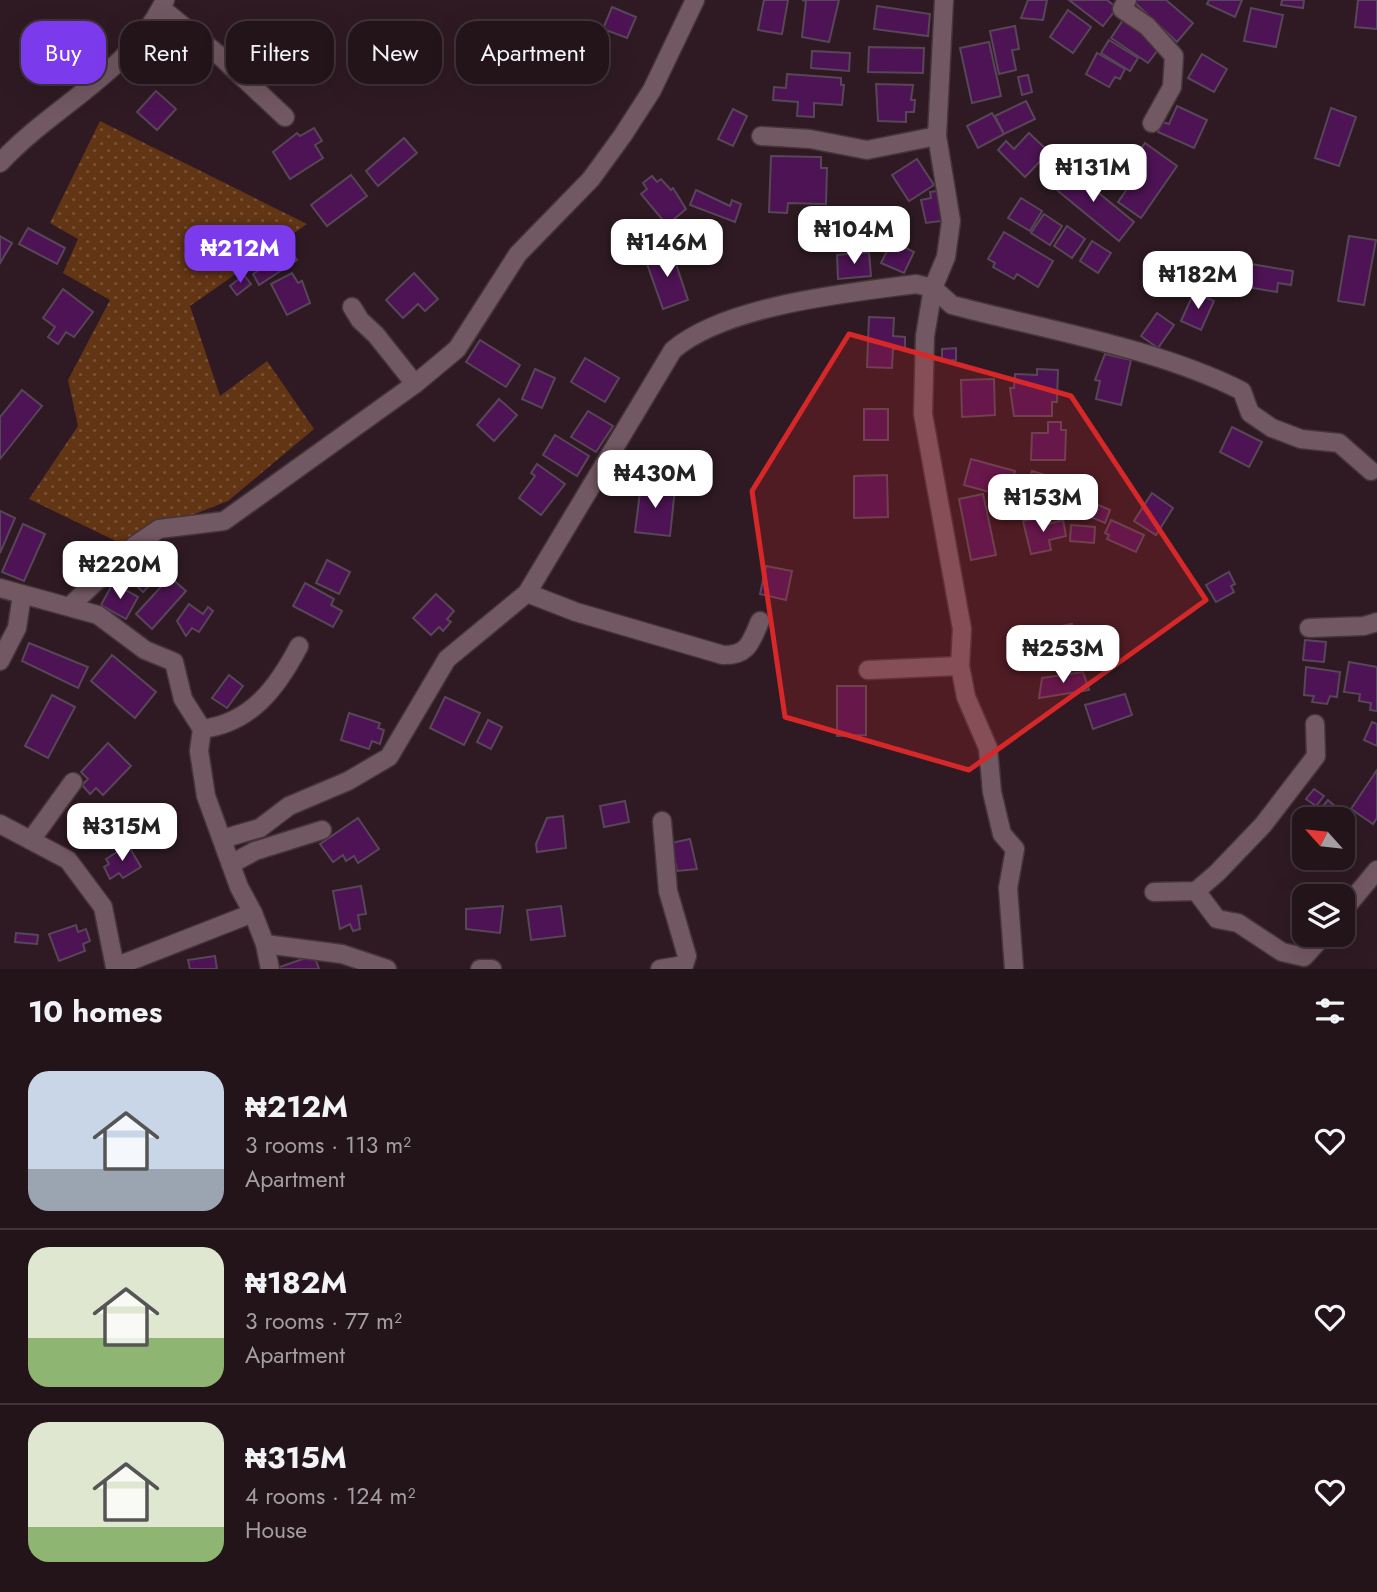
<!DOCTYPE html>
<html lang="en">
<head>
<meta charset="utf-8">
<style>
  body { margin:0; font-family:Jost,sans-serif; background:#2f2127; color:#f1f3f6; height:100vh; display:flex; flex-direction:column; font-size:26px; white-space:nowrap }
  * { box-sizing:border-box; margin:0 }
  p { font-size:23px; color:#a39ea2 }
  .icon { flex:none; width:38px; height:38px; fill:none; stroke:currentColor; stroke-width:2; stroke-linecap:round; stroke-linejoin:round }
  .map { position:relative; height:969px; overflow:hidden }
  .sheet { display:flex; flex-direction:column; background:#23141a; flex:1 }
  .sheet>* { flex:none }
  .banner { position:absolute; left:21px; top:21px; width:700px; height:63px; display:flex; gap:14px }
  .needle { width:46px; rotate:297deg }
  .tools { position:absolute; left:1292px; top:807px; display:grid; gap:14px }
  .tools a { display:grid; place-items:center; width:63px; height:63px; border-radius:14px; background:#23141a; box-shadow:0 7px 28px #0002,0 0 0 2px #403339; font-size:35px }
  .price { position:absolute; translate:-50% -60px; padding:0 16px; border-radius:14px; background:#fff; color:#222; font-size:23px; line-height:46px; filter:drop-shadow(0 2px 4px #0008) }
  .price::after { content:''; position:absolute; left:50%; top:42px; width:21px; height:16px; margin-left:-10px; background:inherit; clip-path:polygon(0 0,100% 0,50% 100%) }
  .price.active { background:#7c3aed; color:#fff }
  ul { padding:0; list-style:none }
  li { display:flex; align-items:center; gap:21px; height:175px; padding:0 28px }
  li+li { border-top:2px solid #403339 }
  li span { display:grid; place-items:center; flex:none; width:196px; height:140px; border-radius:21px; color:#555 }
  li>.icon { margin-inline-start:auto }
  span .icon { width:84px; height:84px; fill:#fffc; stroke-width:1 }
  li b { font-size:30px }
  h2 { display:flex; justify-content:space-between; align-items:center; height:84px; padding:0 28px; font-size:30px }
  .pill { padding:0 24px; border-radius:21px; background:#23141a; box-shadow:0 7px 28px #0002,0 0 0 2px #403339; font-size:24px; line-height:63px }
  .pill.active { background:#7c3aed; color:#fff }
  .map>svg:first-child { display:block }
</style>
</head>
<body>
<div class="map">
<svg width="1377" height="969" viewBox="0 0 1377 969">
  <defs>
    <pattern id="grass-dots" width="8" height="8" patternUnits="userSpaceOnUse" patternTransform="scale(1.75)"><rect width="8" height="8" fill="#623514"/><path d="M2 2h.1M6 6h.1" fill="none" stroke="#795236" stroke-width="1.8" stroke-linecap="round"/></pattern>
  </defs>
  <rect width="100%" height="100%" fill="#2f1a23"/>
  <path fill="url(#grass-dots)" d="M100,121L307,224L190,306L220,396L267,361L314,429L228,501L120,543L29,499L78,426L68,380L110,300L63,273L78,239L50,223Z"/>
  <g fill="#4d1354" stroke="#574658" stroke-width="2">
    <path d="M764,0H788L782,34L758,30Z"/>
    <path d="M802,0H839L829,42L802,37L806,1Z"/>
    <path d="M1028,0H1047L1043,20L1021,18Z"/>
    <path d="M1069,0H1107L1117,8L1103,26Z"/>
    <path d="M1132,0H1166L1193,23L1177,42Z"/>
    <path d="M1209,0H1242L1235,17L1207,4Z"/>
    <path d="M1282,0H1304L1303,8L1281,5Z"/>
    <path d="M1358,0H1377V29L1355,27Z"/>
    <path d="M877,6L930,14L928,36L874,29Z"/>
    <path d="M612,7L636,17L627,38L603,29Z"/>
    <path d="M1251,8L1283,15L1276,47L1244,41Z"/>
    <path d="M1068,10L1091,27L1073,53L1050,37Z"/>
    <path d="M1123,20L1161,46L1148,63L1111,38Z"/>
    <path d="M68,25L86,42L76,53L58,37Z"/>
    <path d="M1015,26L1019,49L1012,50L1016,70L999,74L990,31Z"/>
    <path d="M1109,40L1138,58L1130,71L1101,53Z"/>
    <path d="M55,42L68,54L60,62L68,70L61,79L54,73L44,84L29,70Z"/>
    <path d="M989,42L1001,96L972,103L960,48Z"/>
    <path d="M869,47L924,48L923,73L868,72Z"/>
    <path d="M812,51L850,53L849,71L811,68Z"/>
    <path d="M1097,53L1125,69L1120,79L1115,77L1109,87L1086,74Z"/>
    <path d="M1202,54L1227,69L1214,92L1188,78Z"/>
    <path d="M787,74L841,78V85H844L842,105L814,103V117L797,116L798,102L773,100L774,87L786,88Z"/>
    <path d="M1028,75L1032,92L1022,95L1018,77Z"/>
    <path d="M876,84L913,85L911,100H915L914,112H906V122L878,121Z"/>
    <path d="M156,91L176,109L157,130L137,112Z"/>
    <path d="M1026,101L1035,119L1004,134L995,116Z"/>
    <path d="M1177,106L1207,120L1194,148L1158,132L1162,122L1169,124Z"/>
    <path d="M1331,108L1356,117L1339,166L1315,158Z"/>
    <path d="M733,109L747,116L733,146L718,139Z"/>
    <path d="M992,113L1004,134L978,148L967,126Z"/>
    <path d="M314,128L322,141L315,145L323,158L290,179L273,152L297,133L300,136Z"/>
    <path d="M1029,133L1049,152L1025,177L998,150L1006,141L1014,149Z"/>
    <path d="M404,138L417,153L378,186L366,171Z"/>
    <path d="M1145,143L1177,166L1141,218L1118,202L1139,172L1130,166Z"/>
    <path d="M771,156L821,157V168H827L826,204L788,203L787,213L769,212Z"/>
    <path d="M917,159L934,185L909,201L892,175Z"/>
    <path d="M1067,167L1134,222L1119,241L1052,186Z"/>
    <path d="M351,175L367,196L327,226L311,205Z"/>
    <path d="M652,176L657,182L661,179L671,190L673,188L686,209L667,225L641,194L647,189L643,183Z"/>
    <path d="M696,190L730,206L732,200L741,204L735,222L690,205Z"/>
    <path d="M943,190L949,220L926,223L921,200L931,198L930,192Z"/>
    <path d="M1021,198L1042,211L1030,231L1008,218Z"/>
    <path d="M1044,214L1062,226L1050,245L1031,233Z"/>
    <path d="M1067,226L1085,239L1072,258L1054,246Z"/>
    <path d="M28,228L65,248L57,264L19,244Z"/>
    <path d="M1004,232L1053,261L1038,287L1017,274L1014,279L993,267L995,263L988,259Z"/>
    <path d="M0,236L12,243L0,263Z"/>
    <path d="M1349,236L1376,240L1364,305L1338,301Z"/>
    <path d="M892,241L914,252L904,273L881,263Z"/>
    <path d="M1092,241L1111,253L1098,273L1080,261Z"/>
    <path d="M671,249L688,300L663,309L645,258Z"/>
    <path d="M290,250L297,260L259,285L253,274Z"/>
    <path d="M869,252L871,276L838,279L837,255Z"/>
    <path d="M1251,264L1293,271L1291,285L1278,283L1277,292L1247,287Z"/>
    <path d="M292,273L298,283L302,281L310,303L287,315L271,284Z"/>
    <path d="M414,273L438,299L425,311L418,304L403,318L386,300Z"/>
    <path d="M244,275L251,284L237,295L230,286Z"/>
    <path d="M63,289L93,312L74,337L66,332L58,344L48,337L55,327L43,318Z"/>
    <path d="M1194,292L1214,301L1201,330L1181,321Z"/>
    <path d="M1157,313L1174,325L1158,348L1141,336Z"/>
    <path d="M869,317L894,318L893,336L905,337V349H893L892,368L867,367Z"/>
    <path d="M480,340L520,365L506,387L466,362Z"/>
    <path d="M956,348V360L942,361V349Z"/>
    <path d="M1105,354L1131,360L1121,405L1096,399L1100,381L1095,380Z"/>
    <path d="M585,358L619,378L605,402L571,382Z"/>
    <path d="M535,369L555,378L542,408L522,399Z"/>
    <path d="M1037,369L1058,370L1057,402H1052V416H1014L1010,388H1014L1015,374L1037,375Z"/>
    <path d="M994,379L995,415L962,417L961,380Z"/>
    <path d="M22,390L42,406L0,459V417Z"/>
    <path d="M499,399L517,415L494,441L477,425Z"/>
    <rect x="864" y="409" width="24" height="31"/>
    <path d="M588,411L613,426L596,452L571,437Z"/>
    <path d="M1048,422H1061V430H1066L1065,460H1031L1032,433H1048Z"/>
    <path d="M1232,427L1262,442L1249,467L1220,452Z"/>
    <path d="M555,435L589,456L577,476L543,455Z"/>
    <path d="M971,459L1015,471L1008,497L964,485Z"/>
    <path d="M537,464L565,484L541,515L519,498L535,476L531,473Z"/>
    <path d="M1032,471L1055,478L1054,483L1064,486L1058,506L1046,502L1045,507L1024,500Z"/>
    <path d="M887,475L888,517L854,518V476Z"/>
    <path d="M641,484L675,488L670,536L635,532Z"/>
    <path d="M1152,493L1173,508L1156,535L1134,521Z"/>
    <path d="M983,494L996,555L971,560L959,499Z"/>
    <path d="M1072,494L1110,510L1105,523L1067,507Z"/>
    <path d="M0,511L15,518L0,553Z"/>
    <path d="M1046,516L1048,524L1063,520L1066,536L1049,540L1051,550L1031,554L1023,521Z"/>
    <path d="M1111,520L1144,535L1136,552L1107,539L1109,535L1105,533Z"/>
    <path d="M23,524L45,534L24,581L2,572Z"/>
    <path d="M1071,525L1095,527L1094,543L1070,541Z"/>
    <path d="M142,560L159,576L143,592L126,576Z"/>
    <path d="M327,560L350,572L339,594L316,583Z"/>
    <path d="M766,566L792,571L786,600L760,594Z"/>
    <path d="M1229,572L1235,584L1231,586L1234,592L1216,602L1206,585Z"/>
    <path d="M170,577L186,591L152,629L136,614Z"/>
    <path d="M113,583L138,597L126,619L101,605Z"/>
    <path d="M305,583L334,599L331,605L342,611L333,627L293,606Z"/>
    <path d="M436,594L454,611L447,619L451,622L443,631L439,627L431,635L413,618Z"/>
    <path d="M189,604L203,614L208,607L213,611L199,632L192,628L186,636L177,621Z"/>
    <path d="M1072,624L1076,645L1048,641L1046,629Z"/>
    <path d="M1305,640L1326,642L1324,662L1303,660Z"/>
    <path d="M29,643L88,667L78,688L22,661Z"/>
    <path d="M112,655L156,692L135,718L91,681Z"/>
    <path d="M1349,662L1377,667V711L1370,710L1371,703L1359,701L1360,694L1344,692Z"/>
    <path d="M1306,667L1340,672L1337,697L1330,696L1327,704L1312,702L1314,696L1304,695Z"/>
    <path d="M1083,672L1089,690L1039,698L1042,678Z"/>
    <path d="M229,675L243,686L227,708L212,698Z"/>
    <path d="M837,686H866V735L837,736Z"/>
    <path d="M1125,694L1132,715L1093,729L1085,705Z"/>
    <path d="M52,695L75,707L48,758L25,746Z"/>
    <path d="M445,697L480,713L464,745L430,728Z"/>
    <path d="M349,713L380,723L378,728L384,730L380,744L372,741L369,749L341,740Z"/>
    <path d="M488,720L502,727L491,749L477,742Z"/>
    <path d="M1372,722L1377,724V746L1364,740Z"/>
    <path d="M108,743L131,766L103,795L96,788L90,794L82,785L88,779L81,772Z"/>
    <path d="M1377,770V818L1373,824L1351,809Z"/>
    <path d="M1314,789L1324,796L1316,806L1306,799Z"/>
    <path d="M1328,800L1347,817L1342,822V819H1312Z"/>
    <path d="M625,801L629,822L604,827L600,806Z"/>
    <path d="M563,816L566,848L537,852L536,844L547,818Z"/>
    <path d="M358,818L379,849L358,863L354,856L346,861L343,855L333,862L320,844Z"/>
    <path d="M690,839L697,869L677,871L671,843Z"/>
    <path d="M128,845L141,867L123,878L119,873L110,879L104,867L109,864L106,859Z"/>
    <path d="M361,886L366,914L358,915L360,929L353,931L350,924L340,929L333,891Z"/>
    <path d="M503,906L500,933L466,929V909Z"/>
    <path d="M561,906L565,936L531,940L527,910Z"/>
    <path d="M76,925L78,932L86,929L90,941L83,944L85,951L59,961L49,934Z"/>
    <path d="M16,933L38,935L37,944L15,942Z"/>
    <path d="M314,955L319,969H277V968Z"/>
    <path d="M215,956L217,969H190L188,960Z"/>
  </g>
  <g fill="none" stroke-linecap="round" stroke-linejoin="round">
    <g stroke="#45353b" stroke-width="21">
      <g id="minor">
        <path d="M944,0L937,136L951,221L946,257L933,288L925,336L923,414L962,629L960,666L966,697L988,748L992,792L1002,834L1015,849L1008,888L1014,969"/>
        <path d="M1127,0L1122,9L1147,26L1174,56L1172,87L1152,123"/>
        <path d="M161,8L220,56L285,117"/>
        <path d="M761,136L810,139L867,150L937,136"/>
        <path d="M0,163C51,107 131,72 165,0"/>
        <path d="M352,307L360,320L376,335L415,384"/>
        <path d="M0,588L98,615L145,650L174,662L183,699L202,729L199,751L206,796L239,887L253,913"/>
        <path d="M527,593L576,612L723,655C748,656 751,642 760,621"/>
        <path d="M70,606L134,546L159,529L224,521L415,384L457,349L518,254L591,179L623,135L652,90L695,0"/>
        <path d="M1309,628L1364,626L1377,622"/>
        <path d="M0,661L17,628L22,595"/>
        <path d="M868,670L960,666"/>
        <path d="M202,729C251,723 277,688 299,646"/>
        <path d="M0,824L68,860L103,907L115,967L253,913L265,944L270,969"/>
        <path d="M222,839L260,828L289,806L348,781L389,757L447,659L527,593L673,350C726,305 847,293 916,284L933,288L952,305C1046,330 1157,348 1242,391L1250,413L1272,428L1301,439L1339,443L1371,471"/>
        <path d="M31,840L73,782"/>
        <path d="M231,864L255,851L322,830"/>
        <path d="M1196,891L1217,919L1238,923L1282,952L1304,957L1325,934"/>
        <path d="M1154,892L1196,891L1217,873L1263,825L1316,756L1315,724"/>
        <path d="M1342,912L1377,870"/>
        <path d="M265,944L342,954L387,969"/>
        <path d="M480,969H492"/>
        <path d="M660,969L684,965L687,956L668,891L662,821"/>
      </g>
    </g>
    <use href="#minor" stroke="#725862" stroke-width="18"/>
  </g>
  <path fill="#d62828" fill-opacity="0.2" stroke="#d62828" stroke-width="5" stroke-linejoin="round" d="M849,334L1071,396L1206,600L969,770L785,717L752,491Z"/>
</svg>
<div class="tools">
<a><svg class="needle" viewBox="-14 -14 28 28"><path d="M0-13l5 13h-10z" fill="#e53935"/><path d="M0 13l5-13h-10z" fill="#a39ea2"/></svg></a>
<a><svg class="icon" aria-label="layers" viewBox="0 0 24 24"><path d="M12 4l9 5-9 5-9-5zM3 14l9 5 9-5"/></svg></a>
</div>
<b class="price" style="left:1093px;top:204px">₦131M</b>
<b class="price" style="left:854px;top:266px">₦104M</b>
<b class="price" style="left:667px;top:279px">₦146M</b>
<b class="price active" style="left:240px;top:285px">₦212M</b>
<b class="price" style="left:1198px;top:311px">₦182M</b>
<b class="price" style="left:655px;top:510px">₦430M</b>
<b class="price" style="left:1043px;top:534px">₦153M</b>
<b class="price" style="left:120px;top:601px">₦220M</b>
<b class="price" style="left:1063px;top:685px">₦253M</b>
<b class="price" style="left:122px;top:863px">₦315M</b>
<div class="banner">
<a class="pill active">Buy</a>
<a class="pill">Rent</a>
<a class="pill">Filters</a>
<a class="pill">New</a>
<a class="pill">Apartment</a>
</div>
</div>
<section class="sheet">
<h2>10 homes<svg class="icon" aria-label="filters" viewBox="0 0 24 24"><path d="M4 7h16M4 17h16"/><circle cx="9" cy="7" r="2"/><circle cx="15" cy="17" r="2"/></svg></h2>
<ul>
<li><span style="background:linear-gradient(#c9d6e8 70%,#9aa5b1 0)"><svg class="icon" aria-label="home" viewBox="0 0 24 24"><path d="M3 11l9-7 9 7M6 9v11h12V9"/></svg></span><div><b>₦212M</b><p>3 rooms · 113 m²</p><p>Apartment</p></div><svg class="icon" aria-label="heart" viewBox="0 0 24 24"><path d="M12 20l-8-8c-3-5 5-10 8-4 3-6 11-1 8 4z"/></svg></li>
<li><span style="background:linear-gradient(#dfe7d0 65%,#8fb573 0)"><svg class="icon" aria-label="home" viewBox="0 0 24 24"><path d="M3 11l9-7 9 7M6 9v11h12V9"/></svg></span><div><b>₦182M</b><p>3 rooms · 77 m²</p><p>Apartment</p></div><svg class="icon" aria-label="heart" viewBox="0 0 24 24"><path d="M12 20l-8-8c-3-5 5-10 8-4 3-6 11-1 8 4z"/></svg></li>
<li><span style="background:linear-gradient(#dfe7d0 75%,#8fb573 0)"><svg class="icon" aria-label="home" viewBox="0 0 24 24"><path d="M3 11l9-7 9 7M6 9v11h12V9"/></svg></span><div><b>₦315M</b><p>4 rooms · 124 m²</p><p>House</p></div><svg class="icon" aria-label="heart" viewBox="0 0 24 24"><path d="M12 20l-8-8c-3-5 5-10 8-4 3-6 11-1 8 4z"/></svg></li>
</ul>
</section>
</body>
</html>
